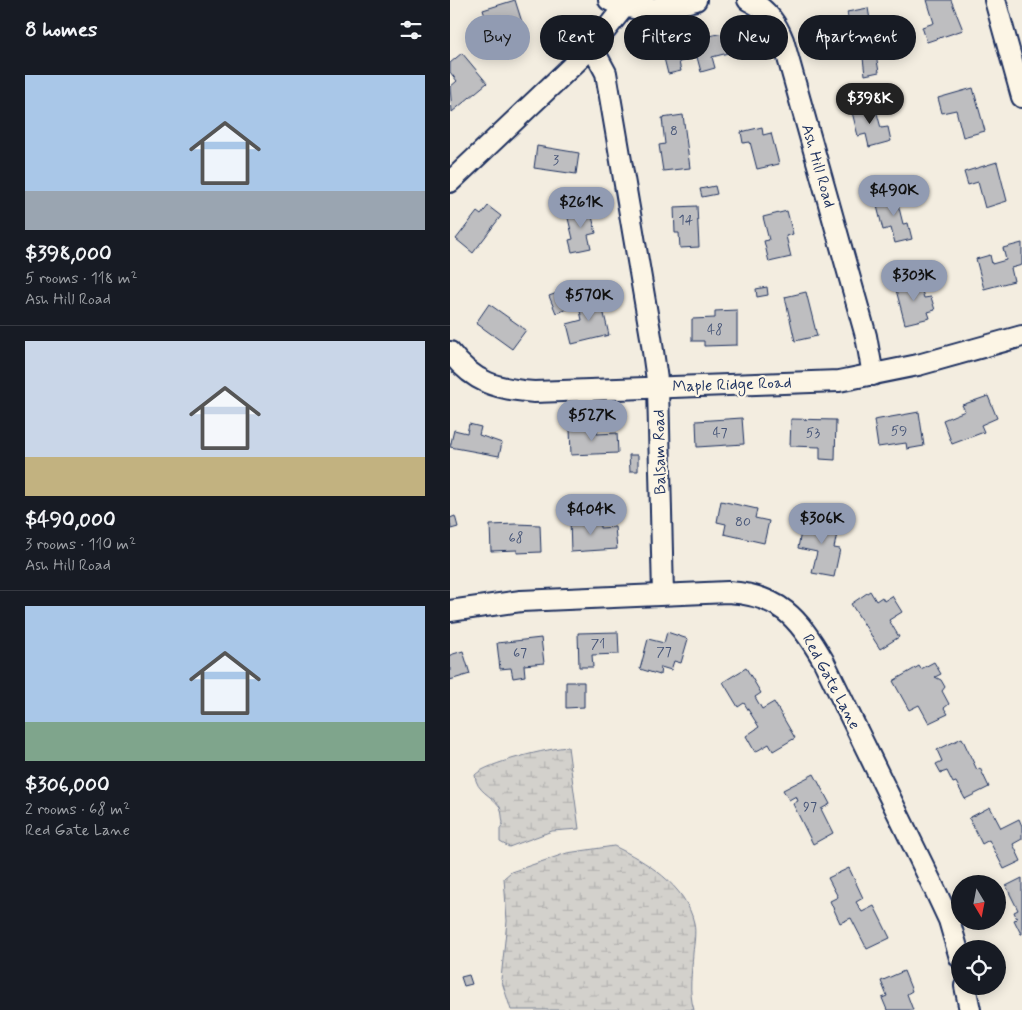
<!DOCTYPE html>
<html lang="en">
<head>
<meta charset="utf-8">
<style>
  body { margin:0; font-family:Mynerve,sans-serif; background:#242831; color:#f1f3f6; height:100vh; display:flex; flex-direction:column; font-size:19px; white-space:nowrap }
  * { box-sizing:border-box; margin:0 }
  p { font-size:16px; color:#9ea1a6 }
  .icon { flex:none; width:28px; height:28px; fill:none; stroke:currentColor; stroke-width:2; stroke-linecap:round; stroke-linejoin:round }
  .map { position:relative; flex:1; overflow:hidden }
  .drawer { display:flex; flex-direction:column; background:#171b24; width:450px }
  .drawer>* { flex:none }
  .banner { position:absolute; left:15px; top:15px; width:475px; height:45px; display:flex; gap:10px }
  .needle { width:32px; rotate:170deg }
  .controls { position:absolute; left:501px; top:875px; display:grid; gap:10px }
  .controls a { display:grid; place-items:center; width:55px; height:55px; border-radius:50%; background:#171b24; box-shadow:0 2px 12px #0003; font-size:25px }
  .price { position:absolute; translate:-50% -42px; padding:0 11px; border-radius:18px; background:#919bb2; color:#111; font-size:16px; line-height:32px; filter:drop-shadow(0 1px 2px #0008) }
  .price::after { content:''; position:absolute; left:50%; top:30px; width:15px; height:11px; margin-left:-8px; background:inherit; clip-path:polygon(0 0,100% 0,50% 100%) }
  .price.on { background:#222; color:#fff }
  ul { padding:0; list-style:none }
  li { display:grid; align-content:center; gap:10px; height:265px; padding:0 25px }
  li+li { border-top:1px solid #363941 }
  li span { display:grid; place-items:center; height:155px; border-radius:0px; color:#555 }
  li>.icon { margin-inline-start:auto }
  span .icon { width:90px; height:90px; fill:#fffc; stroke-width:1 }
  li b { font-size:21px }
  h2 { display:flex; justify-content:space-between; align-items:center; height:60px; padding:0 25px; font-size:21px }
  .tag { padding:0 18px; border-radius:22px; background:#171b24; box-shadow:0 2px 12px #0003; font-size:18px; line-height:45px }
  .tag.on { background:#919bb2; color:#111 }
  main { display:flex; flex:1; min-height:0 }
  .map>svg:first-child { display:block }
</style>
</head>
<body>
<main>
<section class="drawer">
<h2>8 homes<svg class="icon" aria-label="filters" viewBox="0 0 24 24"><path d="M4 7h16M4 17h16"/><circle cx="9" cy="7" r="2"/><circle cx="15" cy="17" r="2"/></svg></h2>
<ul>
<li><span style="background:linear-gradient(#a9c7e8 75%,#9aa5b1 0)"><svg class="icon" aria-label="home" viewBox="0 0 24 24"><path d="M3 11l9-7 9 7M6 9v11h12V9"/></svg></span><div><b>$398,000</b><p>5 rooms · 118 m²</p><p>Ash Hill Road</p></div></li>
<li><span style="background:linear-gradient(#c9d6e8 75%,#c2b280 0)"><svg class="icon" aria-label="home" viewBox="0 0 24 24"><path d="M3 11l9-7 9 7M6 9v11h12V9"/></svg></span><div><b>$490,000</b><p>3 rooms · 110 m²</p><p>Ash Hill Road</p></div></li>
<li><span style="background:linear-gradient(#a9c7e8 75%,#7fa58c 0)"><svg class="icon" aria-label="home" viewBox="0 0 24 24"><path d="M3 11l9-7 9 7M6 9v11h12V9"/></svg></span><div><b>$306,000</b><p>2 rooms · 68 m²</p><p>Red Gate Lane</p></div></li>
</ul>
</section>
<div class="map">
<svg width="572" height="1010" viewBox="0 0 572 1010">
  <defs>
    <pattern id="wetland-marsh" width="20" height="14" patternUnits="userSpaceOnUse" patternTransform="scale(1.25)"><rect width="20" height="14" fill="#d3d1cc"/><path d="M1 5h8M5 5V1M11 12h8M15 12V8" fill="none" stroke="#b5b4b2"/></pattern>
  </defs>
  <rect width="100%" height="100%" fill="#f3ede0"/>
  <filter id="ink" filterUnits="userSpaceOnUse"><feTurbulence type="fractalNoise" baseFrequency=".02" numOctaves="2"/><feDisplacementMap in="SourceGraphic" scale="10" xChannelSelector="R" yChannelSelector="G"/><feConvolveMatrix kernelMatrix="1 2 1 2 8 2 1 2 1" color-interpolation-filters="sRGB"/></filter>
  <g filter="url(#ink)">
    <g fill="url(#wetland-marsh)" stroke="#778095">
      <path d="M118,747L129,829L102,831L59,847L50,842V829L53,823C52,819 52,811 50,807C42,795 26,792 25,775C36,763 100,748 118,747Z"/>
      <path d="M164,846C195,861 236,885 244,923C246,932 244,944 243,953C242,973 238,991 244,1010H61L51,979L57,921L54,878L61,872L117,853Z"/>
    </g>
    <g fill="#bebec0" stroke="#1b2f5e">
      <path d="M65,0L78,41L55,48L46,19L37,22L33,10Z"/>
      <path d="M477,0H501L513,30L477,42L472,27L484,23Z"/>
      <path d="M418,8L429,72L415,75L412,49L404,50L397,12Z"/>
      <path d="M273,33L278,53L262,57L265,68L251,72L247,57L229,62L231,71L218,74L211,46Z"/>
      <path d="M12,53L37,83L2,112L0,87L7,81L0,72V63Z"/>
      <path d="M523,88L535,131L513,137L506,110L492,113L488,98Z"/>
      <path d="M424,102L431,128L438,127L441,141L419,147L416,134L408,136L401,108Z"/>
      <path d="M233,115L240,168L213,171L209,145L215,144L212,118Z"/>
      <path d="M312,127L313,135L321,133L329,164L307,169L300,142L293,143L291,132Z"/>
      <path d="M87,146L129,153L126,174L84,168Z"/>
      <path d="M547,162L557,201L535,208L528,182L518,185L514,172Z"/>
      <path d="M265,186L267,194L252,197L250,189Z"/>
      <path d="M448,188L452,203L448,204L453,224L458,223L462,239L445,243L441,228L433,230L427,206L436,204L433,192Z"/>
      <path d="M38,206L51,216L23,253L6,239L27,212L31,215Z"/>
      <path d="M247,206L249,247L230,248L229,233H225L224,207Z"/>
      <path d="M140,208L146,233L138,235L141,248L122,252L119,240L123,239L117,214Z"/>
      <path d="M337,211L343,234L336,236L341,257L319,262L314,241L319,240L313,217Z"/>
      <path d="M572,243V265L561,268L564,281L534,289L526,259L540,255L542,264L556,260L553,248Z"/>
      <path d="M469,280L474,298L481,297L485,310L478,312L480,318L455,324L445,286Z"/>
      <path d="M317,287L318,295L307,297L306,289Z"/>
      <path d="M118,289L124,307L106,313L99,296Z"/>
      <path d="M356,292L367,336L345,341L335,297Z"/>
      <path d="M150,297L159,335L122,344L117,324L132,320L128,302Z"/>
      <path d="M39,304L76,330L62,349L26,323Z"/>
      <path d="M287,310V345L254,346V341H242V319L265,318V311Z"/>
      <path d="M538,396L547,418L531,425L534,432L502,444L493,420L515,411L512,405Z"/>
      <path d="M469,412L474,446L457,449L456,443L428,447L424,420Z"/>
      <path d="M292,418L294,444L247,447L246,421Z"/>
      <path d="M341,419L386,420L385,460L370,459V447L340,446Z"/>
      <path d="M19,424L31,427L29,435L52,443L49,456L0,447L4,430L17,433Z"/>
      <path d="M147,427V434L167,433L168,453L121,455L120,429Z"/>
      <path d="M179,455H188V471H180Z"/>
      <path d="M271,501L307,509L305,518L319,521L314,543L274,534L276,524L267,522Z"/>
      <path d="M375,515L390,519L384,548L390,549L384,577L362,573L367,552L348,548L353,521L373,525Z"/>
      <path d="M5,516L8,527L1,529L0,518Z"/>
      <path d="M150,518V528L165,527L167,549L121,552L120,519Z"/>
      <path d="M66,524L90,525L91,552L67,553V550L41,551L40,525Z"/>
      <path d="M420,591L426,601L432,597L434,601L442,596L452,612L439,620L449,637L430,649L401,604Z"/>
      <path d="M168,632L169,654L142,655L143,667H129L128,633Z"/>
      <path d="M217,632L238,639L231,663L224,661L221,670L211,667L210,675L190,669L198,639L214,643Z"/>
      <path d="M91,638L94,663L74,665L75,676L63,678L61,668L50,669L47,643Z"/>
      <path d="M13,651L20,674L0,680V655Z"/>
      <path d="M484,662L491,674L485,677L491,680L495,687L492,691L499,704L494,708L498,714L479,723L469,705L459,710L443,681L469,666L471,669Z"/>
      <path d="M296,668L311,693L305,697L312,709L324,702L345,738L323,751L319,744L305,752L296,736L309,727L294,703L288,707L273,682Z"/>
      <path d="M116,682H134V707L116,708Z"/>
      <path d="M512,738L527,770L530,768L539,787L515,799L506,782L503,783L497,771L491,773L486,764L492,761L487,750Z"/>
      <path d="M364,774L380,804L371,809L383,833L363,844L343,804L348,801L346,796L339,800L333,790Z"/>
      <path d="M540,807L551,828L569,819L572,826V839L563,844L571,861L554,869L539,840L532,844L519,818Z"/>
      <path d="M399,868L413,898L406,902L412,912L424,906L440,938L417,949L401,918L390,923L380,901L388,897L378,878Z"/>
      <path d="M572,878V934H571L564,920L567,919L564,912L568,910L556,886Z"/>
      <path d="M454,971L462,991L457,994L463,1010H437L432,998L437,996L431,981Z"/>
      <path d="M19,975L22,984L14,986L11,977Z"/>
    </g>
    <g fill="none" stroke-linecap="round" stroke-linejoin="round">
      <g stroke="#1b2f5e" stroke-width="24">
        <g id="minor">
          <path d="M159,0C187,16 217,7 246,0"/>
          <path d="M298,0C316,8 326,22 333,40L416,336L423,375"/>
          <path d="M545,0L572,97"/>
          <path d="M142,47L156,73L201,337L208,387L213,594"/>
          <path d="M0,182L142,47L174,7"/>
          <path d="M0,352C24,383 47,389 84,392L389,381L468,365L572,336"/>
          <path d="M0,611L71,601L278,592C329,595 348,617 373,660L485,890L499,920L510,958"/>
          <path d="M515,986L520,1010"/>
        </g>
      </g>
      <use href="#minor" stroke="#fcf5e5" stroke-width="20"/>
    </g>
  </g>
  <g text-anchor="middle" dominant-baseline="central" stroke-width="4.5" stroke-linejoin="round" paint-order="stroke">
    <g font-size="14" fill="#445376">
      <text x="224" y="131">8</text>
      <text x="106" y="160">3</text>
      <text x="236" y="220">14</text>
      <text x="265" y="330">48</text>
      <text x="449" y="431">59</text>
      <text x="270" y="433">47</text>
      <text x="363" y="433">53</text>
      <text x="293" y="522">80</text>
      <text x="66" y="538">68</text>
      <text x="148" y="644">71</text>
      <text x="214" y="652">77</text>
      <text x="70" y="653">67</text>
      <text x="360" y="807">97</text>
    </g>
    <g font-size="16" fill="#1b2f5e" stroke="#fcf5e5">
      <text transform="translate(368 166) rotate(74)">Ash Hill Road</text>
      <text transform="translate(282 385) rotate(-2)">Maple Ridge Road</text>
      <text transform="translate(210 452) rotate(-91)">Balsam Road</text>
      <text transform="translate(381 682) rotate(62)">Red Gate Lane</text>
    </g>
  </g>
</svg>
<div class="controls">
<a><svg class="needle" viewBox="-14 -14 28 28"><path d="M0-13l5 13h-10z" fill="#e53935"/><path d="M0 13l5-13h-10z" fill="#9ea1a6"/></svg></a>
<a><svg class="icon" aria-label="locate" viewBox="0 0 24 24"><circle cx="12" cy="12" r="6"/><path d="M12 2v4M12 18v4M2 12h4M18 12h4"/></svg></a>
</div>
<b class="price on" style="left:420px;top:125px">$398K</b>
<b class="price" style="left:444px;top:217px">$490K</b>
<b class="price" style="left:131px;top:229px">$261K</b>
<b class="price" style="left:464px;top:302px">$303K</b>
<b class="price" style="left:139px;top:322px">$570K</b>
<b class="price" style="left:142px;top:442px">$527K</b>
<b class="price" style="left:141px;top:536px">$404K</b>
<b class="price" style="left:372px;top:545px">$306K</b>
<div class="banner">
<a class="tag on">Buy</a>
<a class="tag">Rent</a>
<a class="tag">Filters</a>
<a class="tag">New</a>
<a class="tag">Apartment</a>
</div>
</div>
</main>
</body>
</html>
